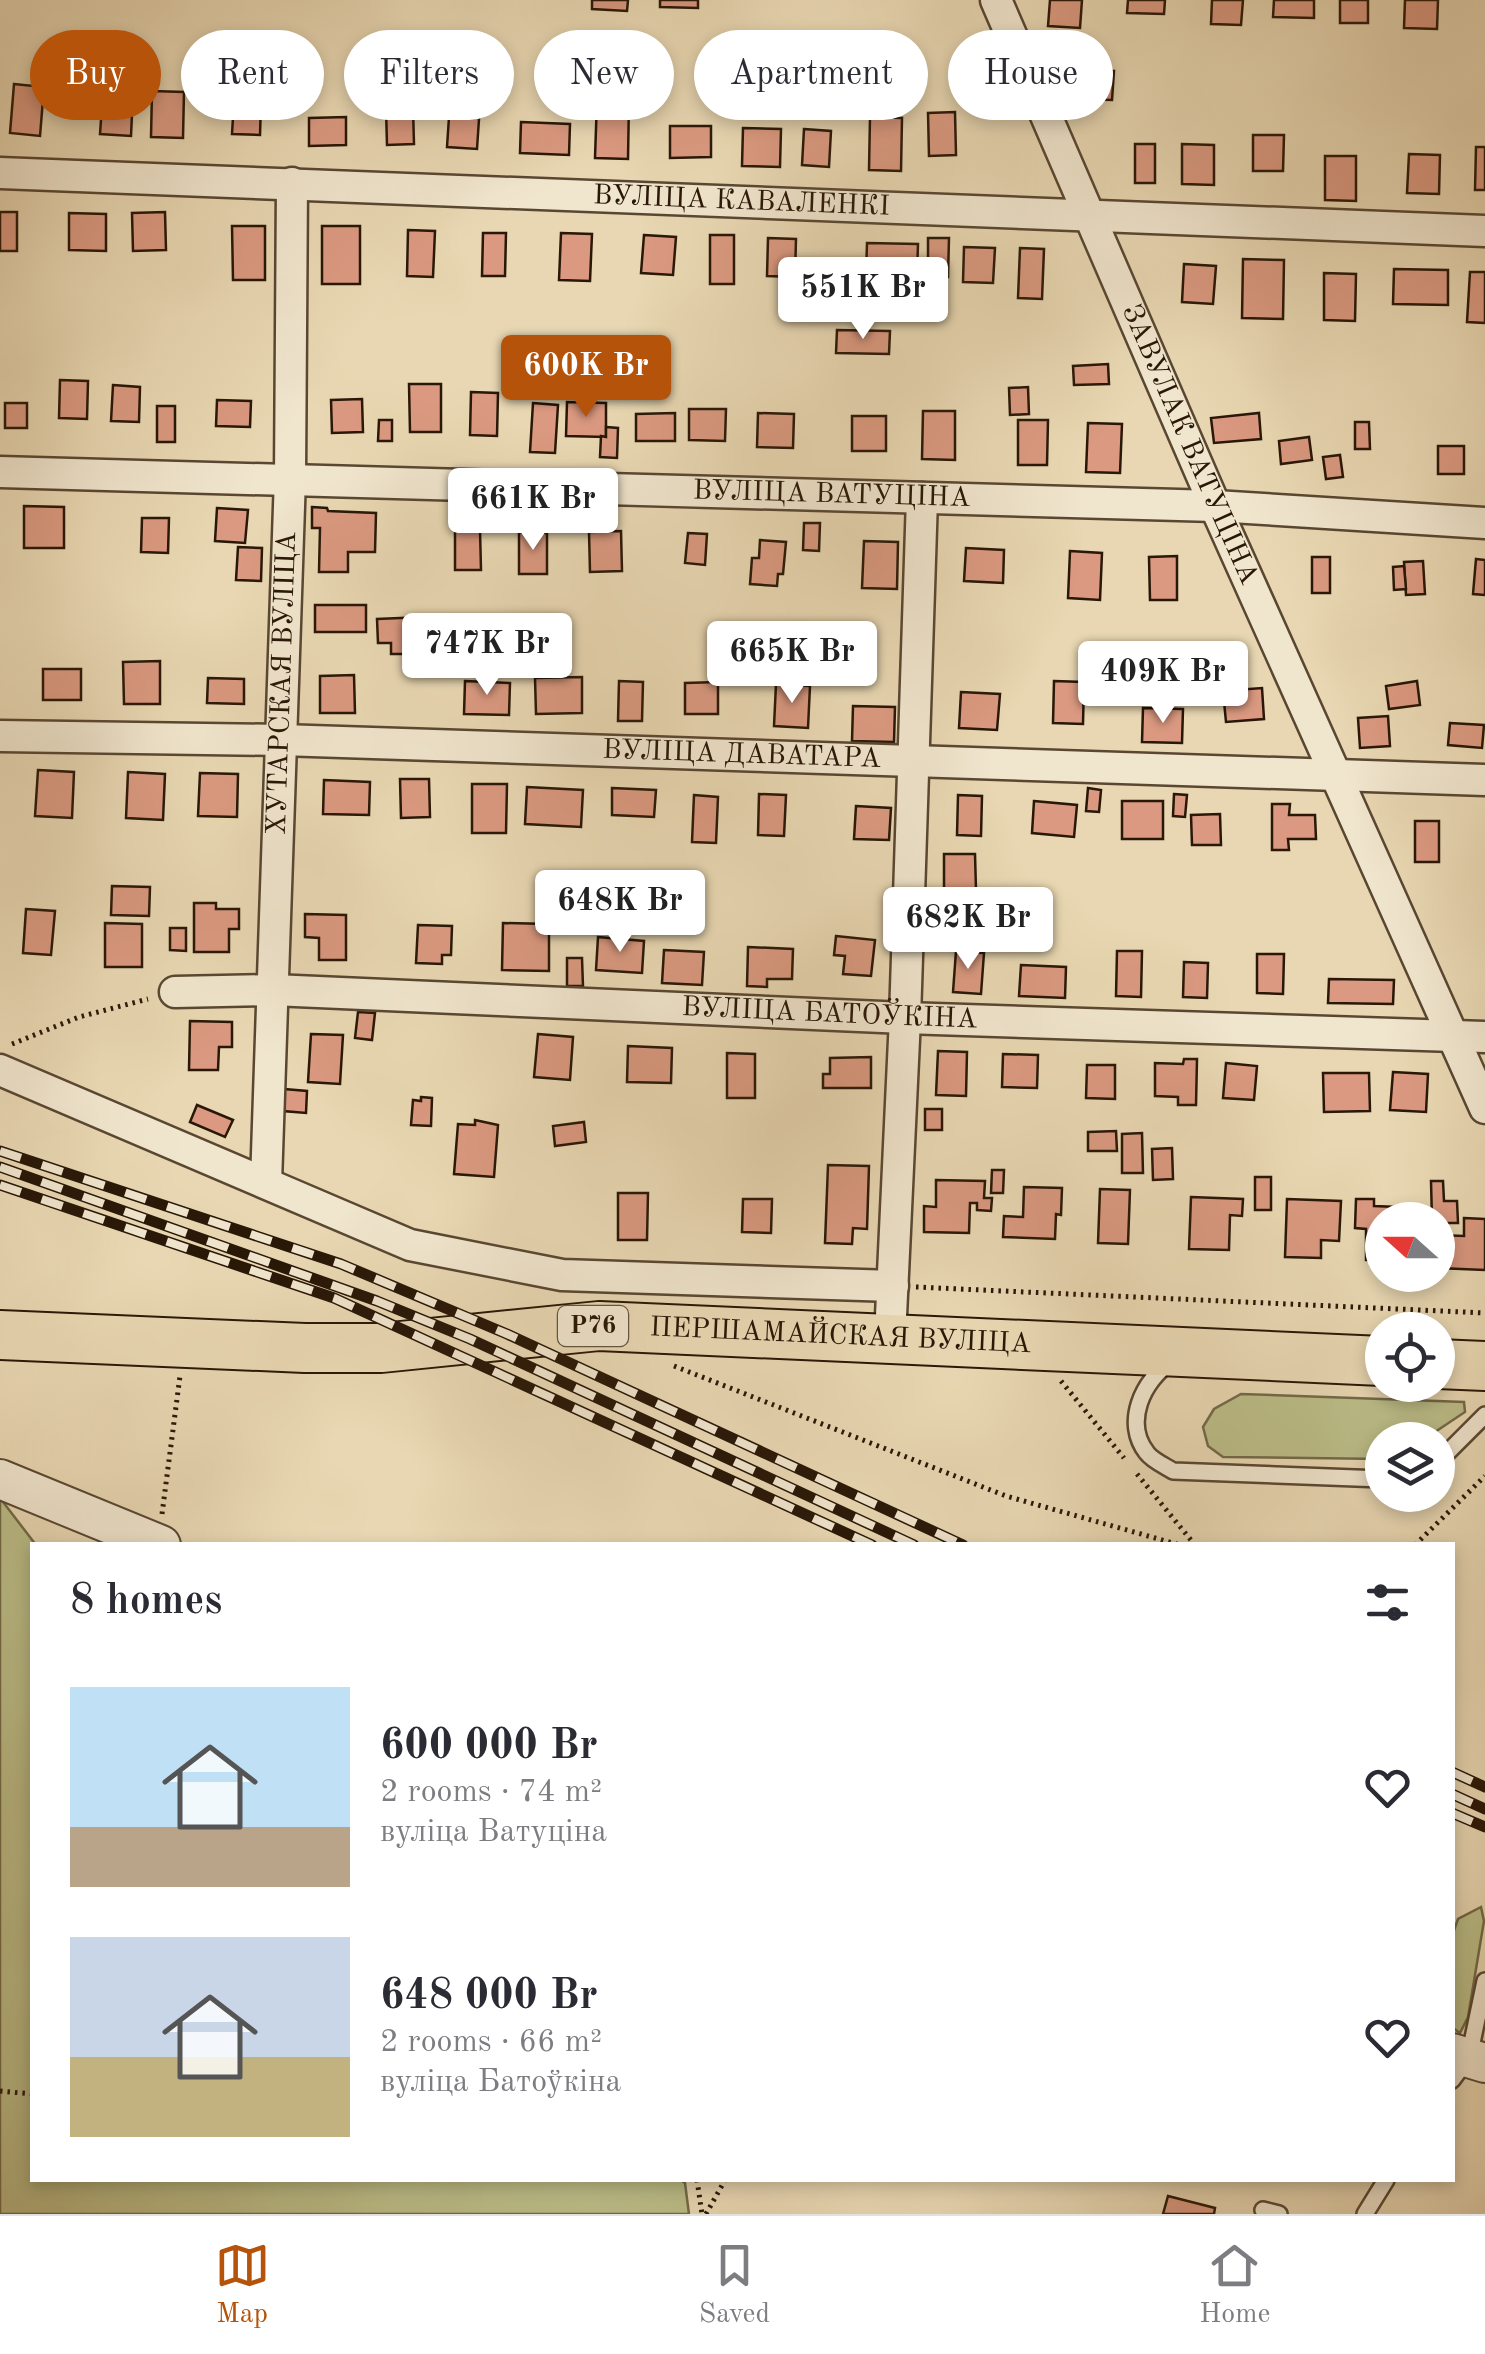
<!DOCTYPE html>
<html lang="en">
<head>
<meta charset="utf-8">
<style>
  body { margin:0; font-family:"Old Standard TT",serif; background:#f7f7f7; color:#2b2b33; height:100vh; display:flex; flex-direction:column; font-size:38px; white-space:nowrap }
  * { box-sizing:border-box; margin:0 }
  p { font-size:32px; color:#7c7c81 }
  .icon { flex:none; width:55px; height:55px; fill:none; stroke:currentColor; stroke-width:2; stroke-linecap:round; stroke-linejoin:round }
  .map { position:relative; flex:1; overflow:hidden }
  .details { position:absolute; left:30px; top:1542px; width:1425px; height:640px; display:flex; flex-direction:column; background:#fff; border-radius:0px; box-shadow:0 5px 15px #0003 }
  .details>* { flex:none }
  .guide { position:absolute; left:30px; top:30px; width:1425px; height:90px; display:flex; gap:20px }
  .needle { width:65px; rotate:291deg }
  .buttons { position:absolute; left:1365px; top:1202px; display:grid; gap:20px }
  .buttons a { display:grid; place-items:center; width:90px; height:90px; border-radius:50%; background:#fff; box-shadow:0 5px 15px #0003; font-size:50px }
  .price { position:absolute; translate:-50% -85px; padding:0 22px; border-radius:10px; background:#fff; color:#222; font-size:32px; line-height:65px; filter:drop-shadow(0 2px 5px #0008) }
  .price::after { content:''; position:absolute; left:50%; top:60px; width:30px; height:22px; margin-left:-15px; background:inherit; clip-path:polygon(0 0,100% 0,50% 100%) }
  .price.on { background:#b45309; color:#fff }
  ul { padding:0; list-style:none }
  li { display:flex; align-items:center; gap:30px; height:250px; padding:0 40px }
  li span { display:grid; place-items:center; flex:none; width:280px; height:200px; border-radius:0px; color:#555 }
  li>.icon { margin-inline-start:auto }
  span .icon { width:120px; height:120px; fill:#fffc; stroke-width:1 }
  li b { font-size:42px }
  h2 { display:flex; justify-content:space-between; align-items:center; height:120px; padding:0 40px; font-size:42px }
  .tag { padding:0 35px; border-radius:45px; background:#fff; box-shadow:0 5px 15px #0003; font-size:35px; line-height:90px }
  .tag.on { background:#b45309; color:#fff }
  .tabs { display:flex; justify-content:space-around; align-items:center; height:140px; border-top:2px solid #e1e1e2; background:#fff; font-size:28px; color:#7c7c81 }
  .tabs a { display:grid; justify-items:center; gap:5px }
  .tabs .on { color:#b45309 }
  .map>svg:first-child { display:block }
</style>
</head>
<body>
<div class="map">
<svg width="1485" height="2214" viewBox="0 0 1485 2214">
  <rect width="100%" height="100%" fill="#e8d7b2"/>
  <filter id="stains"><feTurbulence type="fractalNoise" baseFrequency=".002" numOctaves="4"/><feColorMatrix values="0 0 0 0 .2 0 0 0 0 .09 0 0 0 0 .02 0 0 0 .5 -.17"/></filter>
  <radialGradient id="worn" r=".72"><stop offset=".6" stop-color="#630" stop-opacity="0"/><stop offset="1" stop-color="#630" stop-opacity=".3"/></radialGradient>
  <g fill="#bbbd88" stroke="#726a48" stroke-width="2.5">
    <path d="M1241,1394L1464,1402L1465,1412L1423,1440H1382V1459L1223,1457L1208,1446L1203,1427L1214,1409Z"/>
    <path d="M0,1498L36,1545H32V2180H680L685,2183L689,2214H0Z"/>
    <path d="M1481,1907L1484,1921L1468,2017L1460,2033L1453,2028V1933L1458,1919Z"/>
  </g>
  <g fill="#da9980" stroke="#291707" stroke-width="2.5">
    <path d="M592,0H628L627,11L592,9Z"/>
    <path d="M660,0H698V8L660,7Z"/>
    <path d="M1050,0H1082L1080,28L1048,26Z"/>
    <path d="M1128,0H1165L1164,14L1127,13Z"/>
    <path d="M1212,0H1243L1241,25L1211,24Z"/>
    <path d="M1274,0H1314V18L1273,17Z"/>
    <rect x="1340" y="0" width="28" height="23"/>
    <path d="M1405,0H1438L1437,29L1404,28Z"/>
    <path d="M460,34L461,55L420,56L419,35Z"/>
    <path d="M1080,69L1114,71L1112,100L1079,99Z"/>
    <path d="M14,84L44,87L40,136L10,133Z"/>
    <path d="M103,91L133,92L131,136L100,134Z"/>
    <path d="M152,91L184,92L183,138L151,137Z"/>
    <path d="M597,99L629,100L628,159L595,158Z"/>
    <path d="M234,101L261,102L260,135L232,134Z"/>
    <path d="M450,102L480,104L477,149L447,147Z"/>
    <path d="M413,108L414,144L387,145L386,109Z"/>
    <path d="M955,112L956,155L929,156L928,113Z"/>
    <path d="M346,117V145L309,146V118Z"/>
    <path d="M870,117L902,118L901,171L869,170Z"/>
    <path d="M521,122L570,124L569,155L520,153Z"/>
    <path d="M670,126H711V157L670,158Z"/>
    <path d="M743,128L781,129L780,167L742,166Z"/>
    <path d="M804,129L831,131L829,167L802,165Z"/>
    <path d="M1253,135H1284L1283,171H1253Z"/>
    <rect x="1135" y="144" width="20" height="39"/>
    <path d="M1182,144L1214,145V185L1182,184Z"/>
    <path d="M1476,147H1485V190H1475Z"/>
    <path d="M1409,154L1440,155L1439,194L1407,193Z"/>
    <path d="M1325,156H1356V201L1325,200Z"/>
    <rect x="0" y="212" width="17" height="39"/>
    <path d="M165,212L166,250L133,251L132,213Z"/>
    <path d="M69,213L106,214V251L69,250Z"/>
    <path d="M232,226H265V280H233Z"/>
    <rect x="322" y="226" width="38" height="58"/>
    <path d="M408,230L435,231L433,277L407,276Z"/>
    <path d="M483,233H506L505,276H482Z"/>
    <path d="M561,233L592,234L590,281L559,280Z"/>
    <path d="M644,235L676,237L673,275L641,273Z"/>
    <rect x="710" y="235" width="24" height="49"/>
    <path d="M768,238L796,239L795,277L767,276Z"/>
    <path d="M928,238H949L948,277H928Z"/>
    <path d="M867,243L918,244L917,276L866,275Z"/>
    <path d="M964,247L995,248L993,283L963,282Z"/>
    <path d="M1020,248L1044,249L1042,299L1018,298Z"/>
    <path d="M1243,259L1284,260L1283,319L1242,318Z"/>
    <path d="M1184,264L1216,266L1213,304L1182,302Z"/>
    <path d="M1394,269L1448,270V305L1393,304Z"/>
    <path d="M1470,272H1485V323L1467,322Z"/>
    <path d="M1324,273L1356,274L1355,321L1324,320Z"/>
    <path d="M837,330L890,331L889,354L836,353Z"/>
    <path d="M1108,364L1109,384L1074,385L1073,366Z"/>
    <path d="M60,380L88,381L87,419L59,418Z"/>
    <path d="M409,384H441V432H410Z"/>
    <path d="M113,385L140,387L139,422L111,421Z"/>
    <path d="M1028,387L1029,414L1010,415L1009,388Z"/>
    <path d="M471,392L498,393L497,436L470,435Z"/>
    <path d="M362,399L363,432L332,433L331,400Z"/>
    <path d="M217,400L251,401L250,427L216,426Z"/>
    <path d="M567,402L606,403V437L566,436Z"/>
    <rect x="5" y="403" width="22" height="25"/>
    <path d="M533,403L558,405L555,453L530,452Z"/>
    <rect x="157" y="406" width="18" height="36"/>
    <path d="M689,409H726L725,441L689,440Z"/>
    <path d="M923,411H955V460L922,459Z"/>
    <path d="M675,413V441H636V414Z"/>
    <path d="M758,413L794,414L793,448L757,447Z"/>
    <path d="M1259,413L1261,439L1214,443L1211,418Z"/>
    <rect x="852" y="416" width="34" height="35"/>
    <path d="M379,420H392V441H378Z"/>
    <path d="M1018,420H1048L1047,465H1018Z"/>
    <path d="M1355,422H1369L1370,449H1355Z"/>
    <path d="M1088,423L1122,424L1120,473L1086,472Z"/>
    <path d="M606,427L618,428L617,458L600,457L601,436L606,437Z"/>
    <path d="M1309,437L1312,460L1281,464L1279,441Z"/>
    <rect x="1438" y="446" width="26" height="28"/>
    <path d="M1340,455L1343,477L1326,479L1323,457Z"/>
    <path d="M24,506L64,507V548H24Z"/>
    <path d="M312,507L327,508L328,511L376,513L375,552H348V572H319L320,528H312Z"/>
    <path d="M217,508L248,510L245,543L215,541Z"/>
    <path d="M142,518H169L168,553L141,552Z"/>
    <path d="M804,523H820L819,551L803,550Z"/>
    <path d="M455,530H480L481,570H455Z"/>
    <path d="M621,531L622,571L590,572L589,532Z"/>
    <path d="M519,532L547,533V574H519Z"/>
    <path d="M688,533L707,534L705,565L685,563Z"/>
    <path d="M760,540L786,542L783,574H778L777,586L750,584L752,558H759Z"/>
    <path d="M864,541L898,542L897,589L862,588Z"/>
    <path d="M238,547L262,548L261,581L236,580Z"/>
    <path d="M966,548L1004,550L1003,583L964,581Z"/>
    <path d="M1070,551L1102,553L1100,600L1068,598Z"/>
    <path d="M1177,556V600H1150L1149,557Z"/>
    <rect x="1312" y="557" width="18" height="36"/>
    <path d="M1476,559L1485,560V595L1473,594Z"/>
    <path d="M1423,561L1425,594L1406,595L1404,562Z"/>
    <path d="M1404,566L1406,589L1394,590L1393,567Z"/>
    <rect x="315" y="605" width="51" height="27"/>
    <path d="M424,617L425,645H410V654H391V643H378L377,619Z"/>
    <path d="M160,661V704H124L123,662Z"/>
    <rect x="43" y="669" width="38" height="31"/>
    <path d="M354,675L355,713H320V676Z"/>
    <path d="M582,677V713L536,714L535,678Z"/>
    <path d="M208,678L244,679V704L207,703Z"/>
    <path d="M465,681L510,683L509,715L464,714Z"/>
    <path d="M619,681L643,682L642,721H618Z"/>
    <path d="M1054,681L1084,682L1083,724L1053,723Z"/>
    <path d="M1417,681L1420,705L1389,709L1386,686Z"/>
    <path d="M718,682V714H685V683Z"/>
    <path d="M776,684L810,686L808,728L774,726Z"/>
    <path d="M1262,688L1264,719L1226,722L1223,691Z"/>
    <path d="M961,692L1000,694L997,730L959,728Z"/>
    <path d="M853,706L895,707L894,742L852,741Z"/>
    <path d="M1143,708L1183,709L1182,743L1142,742Z"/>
    <path d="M1388,716L1390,746L1360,748L1358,718Z"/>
    <path d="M1450,723L1484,725L1482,748L1448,745Z"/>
    <path d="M38,770L74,772L72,818L35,816Z"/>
    <path d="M128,772L165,774L163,820L126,818Z"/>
    <path d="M200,773L238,774L237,817L198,816Z"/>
    <path d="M400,779H429L430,817L401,818Z"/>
    <path d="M324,780L370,782L369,815L323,814Z"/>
    <path d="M472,784H507L506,833H472Z"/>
    <path d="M527,787L583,790L581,827L525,824Z"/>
    <path d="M612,788L656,790L654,817L612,815Z"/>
    <path d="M1088,788L1101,790L1099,812L1086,811Z"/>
    <path d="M759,794L786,795L784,836L758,835Z"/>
    <path d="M1174,794L1187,795L1185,817L1173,816Z"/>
    <path d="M694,795L718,797L716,843L692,842Z"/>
    <path d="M958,795L982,796L981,836L957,835Z"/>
    <path d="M1034,801L1077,805L1074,837L1032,833Z"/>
    <rect x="1122" y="801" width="41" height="38"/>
    <path d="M1272,804H1290L1289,815H1315L1316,839H1288L1289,850H1272Z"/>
    <path d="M856,806L891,808L889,840L854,839Z"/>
    <path d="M1220,814L1221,845H1192L1191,815Z"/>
    <rect x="1415" y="821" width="24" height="41"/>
    <path d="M944,854H975L976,890H944Z"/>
    <path d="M112,886L150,887L149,916L111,915Z"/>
    <path d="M194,903H216V909H239V929H229V952H194Z"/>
    <path d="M26,909L55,911L51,955L23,953Z"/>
    <path d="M305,914L346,915V960H319V938L305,937Z"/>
    <path d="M105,923L142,924V967H105Z"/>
    <path d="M503,923L549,924V971L502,970Z"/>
    <path d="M418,925L452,926L451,955H442V964L416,963Z"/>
    <path d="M170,928H186V951L170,950Z"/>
    <path d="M836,936L875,940L871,976L843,974L845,956L834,955Z"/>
    <path d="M598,937L644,941L642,973L596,970Z"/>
    <path d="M748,947L793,949L792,979H767V987L747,986Z"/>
    <path d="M664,950L704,952L702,985L662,983Z"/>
    <path d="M956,951L984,953L981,994L953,992Z"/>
    <path d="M1117,951H1142L1141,997L1116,996Z"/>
    <path d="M1257,954H1284L1283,994L1257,993Z"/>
    <path d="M567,958H582L583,986H567Z"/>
    <path d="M1184,962L1208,963L1207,998L1183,997Z"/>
    <path d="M1021,965L1066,967L1065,998L1019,996Z"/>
    <path d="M1329,979L1394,980L1393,1004L1328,1003Z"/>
    <path d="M358,1012L375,1013L372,1040L355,1038Z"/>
    <path d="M190,1021L232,1022V1047H219L218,1070H189Z"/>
    <path d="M311,1034L343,1035L340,1084L308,1082Z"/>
    <path d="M538,1034L573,1037L570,1080L534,1077Z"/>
    <path d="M628,1046L672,1048L671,1083L627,1082Z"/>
    <path d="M938,1051L967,1052L966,1096L936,1095Z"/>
    <path d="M727,1053L755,1054V1098H727Z"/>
    <path d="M1003,1054L1038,1055L1037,1088L1002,1087Z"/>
    <path d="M871,1057V1088H823V1074H830V1058Z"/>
    <path d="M1184,1059H1197L1196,1105H1178V1097L1155,1096V1063L1183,1064Z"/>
    <path d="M1226,1063L1257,1066L1254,1100L1223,1098Z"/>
    <path d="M1087,1065H1115V1099L1086,1098Z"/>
    <path d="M1393,1072L1428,1074L1426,1112L1390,1110Z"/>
    <path d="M1323,1073H1369L1370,1111L1324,1112Z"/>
    <path d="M284,1089L307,1091L306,1113L283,1111Z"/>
    <path d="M421,1097L432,1098L431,1126L411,1125L413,1100L421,1101Z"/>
    <path d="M197,1105L233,1120L225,1137L190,1122Z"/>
    <rect x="925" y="1109" width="17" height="21"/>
    <path d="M475,1120L498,1125L494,1177L454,1174L458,1124L475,1125Z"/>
    <path d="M584,1122L586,1142L555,1146L553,1126Z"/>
    <path d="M1116,1131L1117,1151H1088V1132Z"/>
    <path d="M1142,1133L1143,1173H1122V1134Z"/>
    <path d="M1172,1148L1173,1179L1153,1180L1152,1149Z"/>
    <path d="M828,1165L869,1166L867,1229L853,1228L852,1244L825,1243Z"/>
    <path d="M992,1170H1004L1003,1193H991Z"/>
    <rect x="1255" y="1177" width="16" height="33"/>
    <path d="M936,1180L985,1181L984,1198H992L991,1211L977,1210V1203H970L969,1233L924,1232V1206L936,1207Z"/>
    <path d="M1431,1181H1443L1444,1201H1457L1458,1223H1438V1220H1432Z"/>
    <path d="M1024,1187L1062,1188L1061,1215L1056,1214L1055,1239L1003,1237L1004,1216L1023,1217Z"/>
    <path d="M1100,1189L1130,1190L1128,1244L1098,1243Z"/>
    <path d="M618,1193H648L647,1240H618Z"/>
    <path d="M1191,1197L1243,1199L1242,1216L1230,1215L1229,1250L1189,1249Z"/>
    <path d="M743,1199H772L771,1233L742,1232Z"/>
    <path d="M1287,1199L1341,1201L1339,1241L1321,1240V1258L1285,1257Z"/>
    <path d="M1356,1199H1374V1206L1398,1207V1220H1382V1260H1366V1229L1355,1228Z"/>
    <path d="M1464,1218L1485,1219V1270L1438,1268V1235L1464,1236Z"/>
    <path d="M1168,2196L1215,2208L1214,2214H1163Z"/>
  </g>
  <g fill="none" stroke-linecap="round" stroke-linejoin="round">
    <g stroke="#594732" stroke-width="20">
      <g id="service">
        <path d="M1171,1362C1143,1380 1123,1423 1147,1453C1152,1460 1165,1466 1173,1471L1382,1479"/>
        <path d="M1438,1462L1485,1415"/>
        <path d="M1452,2080L1469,2057L1485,1981"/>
        <path d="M1263,2210L1279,2214"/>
        <path d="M1365,2214L1386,2180"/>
      </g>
    </g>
    <g stroke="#594732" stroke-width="35">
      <g id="minor">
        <path id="s1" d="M996,0L1215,506L1485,1108"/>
        <path id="s2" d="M0,173L1485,231"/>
        <path id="s3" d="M0,472L1215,506L1485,523"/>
        <path id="s4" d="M0,736L281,740L1485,780"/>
        <path id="s5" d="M175,992L273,990L905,1018L1485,1037"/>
        <path d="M0,1070L410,1245L562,1275L893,1286"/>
        <path id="s6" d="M266,1183L290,477L292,183"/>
        <path d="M890,1337L905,1018L922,498"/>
      </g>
    </g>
    <g stroke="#594732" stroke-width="42">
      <g id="tertiary">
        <path d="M0,1479L161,1545"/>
        <path d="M1452,2053L1485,2063"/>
      </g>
    </g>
    <g stroke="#291707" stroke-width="52">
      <g id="primary">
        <path id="s7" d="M0,1335L305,1348H381L599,1326L1382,1361"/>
        <path d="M1438,1364L1485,1366"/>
      </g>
    </g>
    <g stroke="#291707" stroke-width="5" stroke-dasharray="2.5 5" stroke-linecap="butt">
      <path d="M12,1044L79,1017L148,999"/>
      <path d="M916,1287L1485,1313"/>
      <path d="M674,1366L1006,1496L1180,1545"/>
      <path d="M1061,1381L1124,1458"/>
      <path d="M1137,1474L1195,1545"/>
      <path d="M162,1514L180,1376"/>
      <path d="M1415,1545L1485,1476"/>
      <path d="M0,2091L32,2094"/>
      <path d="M697,2180L702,2214"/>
      <path d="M706,2214L725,2180"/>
    </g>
    <use href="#service" stroke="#f0e5cd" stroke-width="15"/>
    <use href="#minor" stroke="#f0e5cd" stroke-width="30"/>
    <use href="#tertiary" stroke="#f0e5cd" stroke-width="38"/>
    <use href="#primary" stroke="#e8d7b2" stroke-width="48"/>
    <g stroke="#291707" stroke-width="11">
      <g id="rail">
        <path d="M0,1151L341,1264L507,1334L963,1545"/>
        <path d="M0,1167L377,1301L470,1339L914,1545"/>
        <path d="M0,1185L334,1298L872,1545"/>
        <path d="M1452,1772L1485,1787"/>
        <path d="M1452,1794L1485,1809"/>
        <path d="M1452,1813L1485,1827"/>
      </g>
    </g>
    <use href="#rail" stroke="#f0e5cd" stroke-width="8" stroke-dasharray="22" stroke-linecap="butt"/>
  </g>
  <g text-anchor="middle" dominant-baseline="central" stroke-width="9" stroke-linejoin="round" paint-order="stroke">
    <rect fill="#f0e5cd" stroke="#655542" stroke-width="2.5" x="558" y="1306" width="70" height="40" rx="8"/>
    <g font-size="25" font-weight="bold" fill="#291707">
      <text x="593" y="1326">Р76</text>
    </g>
    <g font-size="28" fill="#291707" stroke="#f0e5cd">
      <text stroke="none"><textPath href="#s2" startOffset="742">ВУЛІЦА КАВАЛЕНКІ</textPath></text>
      <text stroke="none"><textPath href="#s1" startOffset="485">ЗАВУЛАК ВАТУЦІНА</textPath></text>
      <text stroke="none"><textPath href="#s3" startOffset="832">ВУЛІЦА ВАТУЦІНА</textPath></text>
      <text stroke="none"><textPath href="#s6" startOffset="500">ХУТАРСКАЯ ВУЛІЦА</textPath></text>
      <text stroke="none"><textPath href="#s4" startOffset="742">ВУЛІЦА ДАВАТАРА</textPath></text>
      <text stroke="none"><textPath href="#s5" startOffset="655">ВУЛІЦА БАТОЎКІНА</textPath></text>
      <text stroke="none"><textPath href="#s7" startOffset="842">ПЕРШАМАЙСКАЯ ВУЛІЦА</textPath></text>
    </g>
  </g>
  <rect width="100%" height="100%" filter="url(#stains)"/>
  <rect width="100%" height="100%" fill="url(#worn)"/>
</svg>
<div class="buttons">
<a><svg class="needle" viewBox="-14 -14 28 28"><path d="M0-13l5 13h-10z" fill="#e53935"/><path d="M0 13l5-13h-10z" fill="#7c7c81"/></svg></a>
<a><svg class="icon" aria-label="locate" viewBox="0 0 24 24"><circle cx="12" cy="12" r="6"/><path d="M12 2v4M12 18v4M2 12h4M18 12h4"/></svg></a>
<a><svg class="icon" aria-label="layers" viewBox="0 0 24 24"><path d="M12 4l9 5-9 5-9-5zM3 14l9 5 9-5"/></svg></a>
</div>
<b class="price" style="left:863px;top:342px">551K Br</b>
<b class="price on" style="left:586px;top:420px">600K Br</b>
<b class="price" style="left:533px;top:553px">661K Br</b>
<b class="price" style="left:487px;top:698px">747K Br</b>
<b class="price" style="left:792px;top:706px">665K Br</b>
<b class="price" style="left:1163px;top:726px">409K Br</b>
<b class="price" style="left:620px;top:955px">648K Br</b>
<b class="price" style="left:968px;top:972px">682K Br</b>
<div class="guide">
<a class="tag on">Buy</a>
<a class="tag">Rent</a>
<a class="tag">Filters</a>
<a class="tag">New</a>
<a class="tag">Apartment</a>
<a class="tag">House</a>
</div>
<section class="details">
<h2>8 homes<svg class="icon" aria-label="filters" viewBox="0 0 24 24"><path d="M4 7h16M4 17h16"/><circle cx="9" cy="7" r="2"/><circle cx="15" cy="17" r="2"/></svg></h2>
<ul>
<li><span style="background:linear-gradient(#bfe0f5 70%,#b9a48a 0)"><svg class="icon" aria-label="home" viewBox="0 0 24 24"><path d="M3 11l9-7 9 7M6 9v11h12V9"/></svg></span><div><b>600 000 Br</b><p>2 rooms · 74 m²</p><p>вуліца Ватуціна</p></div><svg class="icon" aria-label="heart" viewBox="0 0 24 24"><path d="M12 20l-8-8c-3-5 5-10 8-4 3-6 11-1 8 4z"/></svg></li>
<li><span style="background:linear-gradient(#c9d6e8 60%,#c2b280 0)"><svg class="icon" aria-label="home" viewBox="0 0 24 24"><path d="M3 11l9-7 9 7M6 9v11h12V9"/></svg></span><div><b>648 000 Br</b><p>2 rooms · 66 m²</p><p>вуліца Батоўкіна</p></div><svg class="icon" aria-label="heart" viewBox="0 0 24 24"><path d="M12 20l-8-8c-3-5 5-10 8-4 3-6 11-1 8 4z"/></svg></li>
</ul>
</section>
</div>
<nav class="tabs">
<a class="on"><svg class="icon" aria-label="map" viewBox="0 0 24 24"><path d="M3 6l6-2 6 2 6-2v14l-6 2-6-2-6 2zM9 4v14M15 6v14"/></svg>Map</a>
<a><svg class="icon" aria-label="saved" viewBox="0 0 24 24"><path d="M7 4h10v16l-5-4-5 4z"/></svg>Saved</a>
<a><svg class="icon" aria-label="home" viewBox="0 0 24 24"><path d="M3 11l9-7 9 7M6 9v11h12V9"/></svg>Home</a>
</nav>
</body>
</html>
